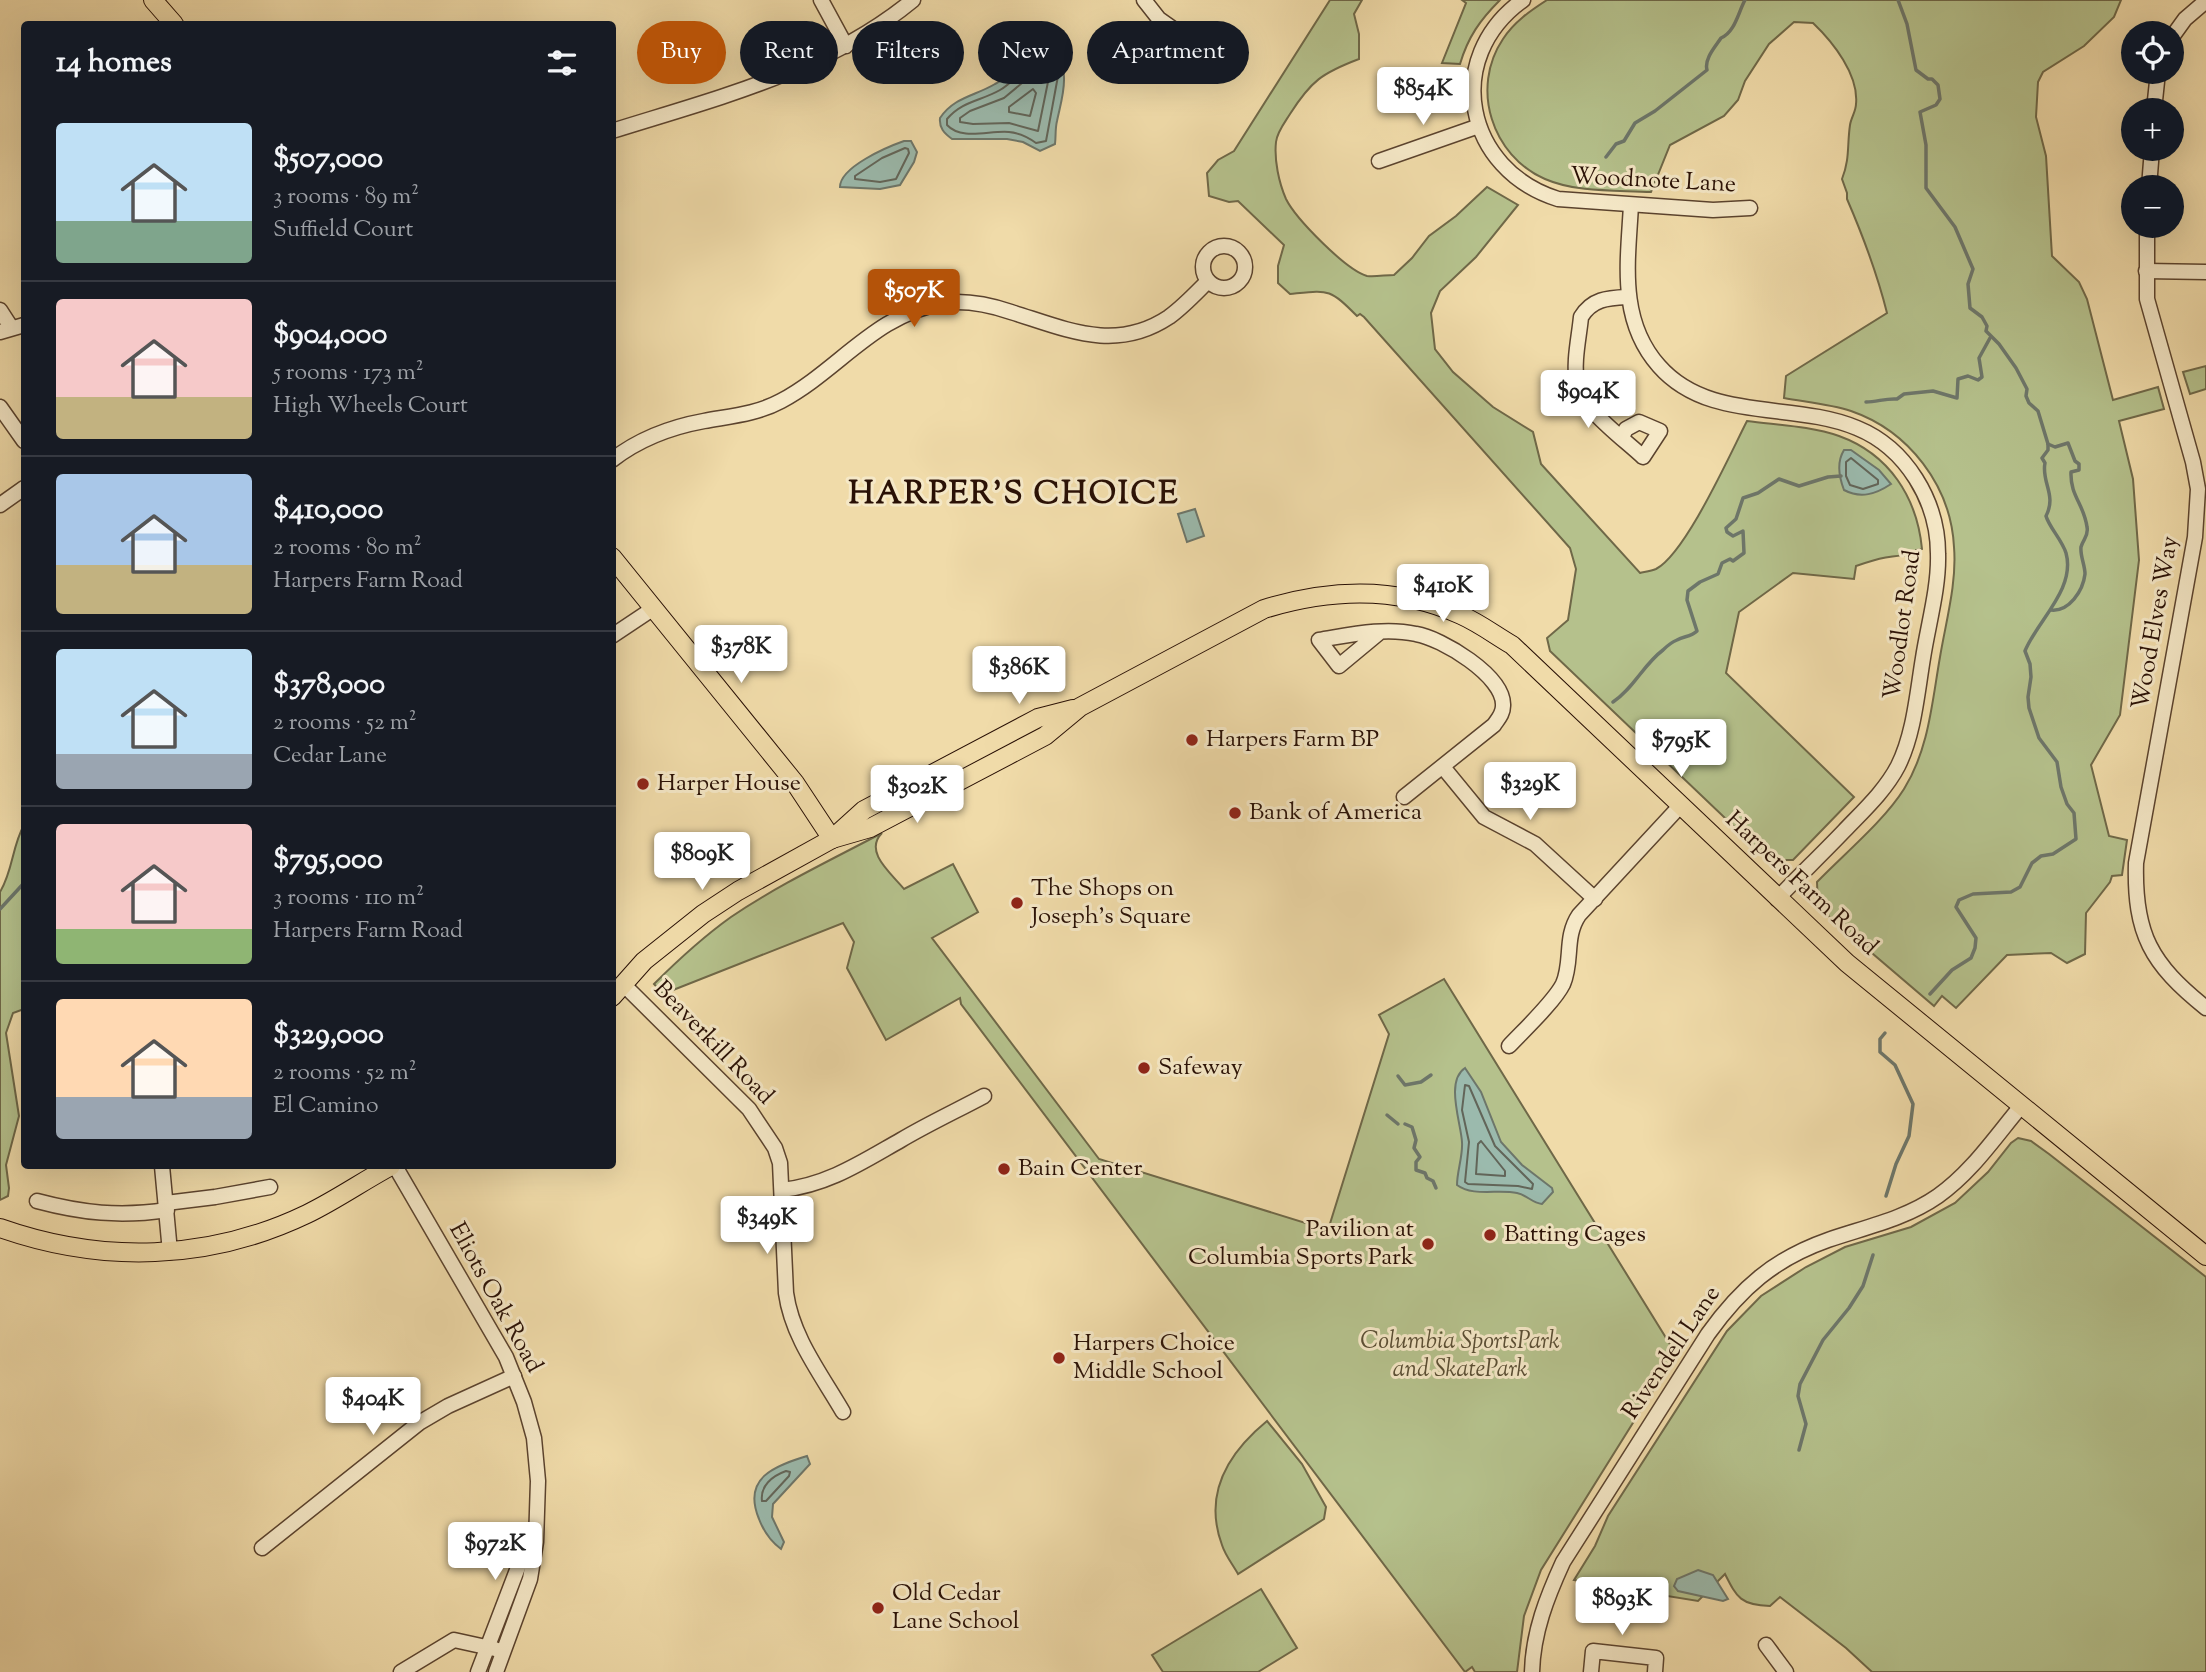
<!DOCTYPE html>
<html lang="en">
<head>
<meta charset="utf-8">
<style>
  body { margin:0; font-family:"Sorts Mill Goudy",serif; background:#20242c; color:#f1f3f6; height:100vh; display:flex; flex-direction:column; font-size:26px; white-space:nowrap }
  * { box-sizing:border-box; margin:0 }
  p { font-size:23px; color:#9ea1a6 }
  .icon { flex:none; width:38px; height:38px; fill:none; stroke:currentColor; stroke-width:2; stroke-linecap:round; stroke-linejoin:round }
  .map { position:relative; flex:1; overflow:hidden }
  .panel { position:absolute; left:21px; top:21px; width:595px; height:1148px; display:flex; flex-direction:column; background:#171b24; border-radius:7px; box-shadow:0 7px 28px #0002 }
  .panel>* { flex:none }
  .top-card { position:absolute; left:637px; top:21px; width:665px; height:63px; display:flex; gap:14px }
  .tools { position:absolute; left:2121px; top:21px; display:grid; gap:14px }
  .tools a { display:grid; place-items:center; width:63px; height:63px; border-radius:50%; background:#171b24; box-shadow:0 7px 28px #0002; font-size:35px }
  .price { position:absolute; translate:-50% -60px; padding:0 16px; border-radius:7px; background:#fff; color:#222; font-size:23px; line-height:46px; filter:drop-shadow(0 2px 4px #0008) }
  .price::after { content:''; position:absolute; left:50%; top:42px; width:21px; height:16px; margin-left:-10px; background:inherit; clip-path:polygon(0 0,100% 0,50% 100%) }
  .price.on { background:#b45309; color:#fff }
  ul { padding:0; list-style:none }
  li { display:flex; align-items:center; gap:21px; height:175px; padding:0 35px }
  li+li { border-top:2px solid #363941 }
  li span { display:grid; place-items:center; flex:none; width:196px; height:140px; border-radius:7px; color:#555 }
  li>.icon { margin-inline-start:auto }
  span .icon { width:84px; height:84px; fill:#fffc; stroke-width:1 }
  li b { font-size:30px }
  h2 { display:flex; justify-content:space-between; align-items:center; height:84px; padding:0 35px; font-size:30px }
  .tag { padding:0 24px; border-radius:32px; background:#171b24; box-shadow:0 7px 28px #0002; font-size:24px; line-height:63px }
  .tag.on { background:#b45309; color:#fff }
  .map>svg:first-child { display:block }
</style>
</head>
<body>
<div class="map">
<svg width="2206" height="1672" viewBox="0 0 2206 1672">
  <rect width="100%" height="100%" fill="#f0dba9"/>
  <filter id="stains"><feTurbulence type="fractalNoise" baseFrequency=".00286" numOctaves="4"/><feColorMatrix values="0 0 0 0 .2 0 0 0 0 .09 0 0 0 0 .02 0 0 0 .5 -.17"/></filter>
  <radialGradient id="worn" r=".72"><stop offset=".6" stop-color="#630" stop-opacity="0"/><stop offset="1" stop-color="#630" stop-opacity=".3"/></radialGradient>
  <g fill="#b5c18c" stroke="#6f6848" stroke-width="2">
    <path d="M1330,0H1362L1354,14L1359,34V59C1322,73 1311,81 1290,114C1285,122 1277,132 1276,142C1274,160 1279,183 1286,199C1296,219 1346,270 1367,276C1375,277 1386,275 1394,275L1412,258L1429,236L1456,216L1487,187L1518,205L1476,257L1440,291L1431,313L1435,349L1453,372L1493,407L1533,432L1541,464L1640,573C1644,572 1651,571 1656,569C1686,553 1730,454 1747,421C1777,425 1811,426 1839,436C1889,454 1917,497 1922,549L1916,550V555C1892,555 1879,558 1856,566L1854,579L1793,573L1739,612L1726,673L1854,797L1793,860H1769L1550,651L1547,638L1568,620L1576,569L1570,548L1364,317L1360,314L1357,316C1329,288 1329,290 1290,294L1278,283V266L1284,245L1238,201L1229,202L1209,196L1207,173L1218,160L1234,151Z"/>
    <path d="M1462,0H1500C1480,20 1468,37 1460,64L1442,63L1466,3Z"/>
    <path d="M1547,0H2121L2114,17L2084,46L2043,72L2038,82L2036,117L2046,156L2052,256L2079,282L2087,299L2113,400L2158,387L2164,409L2119,421L2133,479L2139,560L2120,715L2091,765L2109,836L2127,840L2122,875L2112,876L2110,882L2086,913L2085,954L2067,963L2051,953L2007,955L1956,1008L1942,996L1934,1006L1818,907L1817,882C1844,854 1884,821 1904,789C1929,749 1932,702 1940,657C1946,621 1957,583 1954,547C1951,486 1909,431 1851,411C1830,404 1806,402 1784,398L1786,376L1887,313C1877,273 1863,236 1847,199V193L1842,179C1850,159 1847,145 1850,125C1851,118 1856,111 1856,104C1859,75 1833,42 1813,23L1794,22L1769,44L1745,81L1738,100L1724,116L1670,145L1651,192C1617,190 1577,193 1545,179C1492,156 1470,88 1503,39C1514,22 1530,11 1547,0Z"/>
    <path d="M2206,366V389L2190,394L2183,372Z"/>
    <path d="M24,825V1009L13,1013L6,1033L19,1116L6,1165L9,1188L8,1196L0,1200V892C13,871 12,846 24,825Z"/>
    <path d="M882,833C863,852 892,874 904,889L953,864L978,912L932,938L1099,1159L1328,1230L1389,1034L1379,1015L1444,979L1676,1354L1541,1570L1524,1616L1517,1672H1475L1472,1667L1465,1672L961,1004L960,998L886,1040L847,968L854,942L843,923L663,994L654,984C678,960 703,937 731,917C778,885 831,860 882,833Z"/>
    <path d="M2018,1138L2031,1141L2049,1154L2206,1277V1672H1872L1846,1648L1780,1597L1770,1606C1741,1605 1737,1598 1725,1574L1698,1601L1612,1587L1607,1590L1584,1589L1585,1582L1574,1580L1595,1546L1608,1516L1727,1331L1761,1296L1806,1267L1845,1247L1911,1227L1955,1203L1988,1172L2011,1143Z"/>
    <path d="M1267,1421L1302,1464L1326,1507L1324,1519L1238,1574C1233,1565 1225,1555 1222,1545C1203,1494 1228,1453 1267,1421Z"/>
    <path d="M1261,1589L1297,1648L1258,1672H1163L1152,1655Z"/>
  </g>
  <g fill="#9bbaad" stroke="#6d766a" stroke-width="2">
    <path d="M1039,51C1077,57 1062,96 1057,121C1055,129 1056,136 1055,144L1040,151L1023,142L1007,139H952C944,133 939,128 940,118C954,97 975,96 995,84C1012,76 1022,60 1039,51Z"/>
    <path d="M904,141H911L917,152L914,162L900,185L880,189L840,187C840,167 887,147 904,141Z"/>
    <path d="M1851,450L1879,470L1891,484C1876,494 1861,499 1844,490C1839,477 1836,463 1844,450Z"/>
    <path d="M1195,509L1204,536L1187,542L1178,514Z"/>
    <path d="M1465,1068L1481,1092L1501,1142L1522,1165L1552,1188L1553,1192L1542,1204C1532,1203 1527,1195 1517,1193C1498,1189 1473,1197 1457,1185C1457,1171 1463,1156 1462,1142C1461,1123 1445,1081 1465,1068Z"/>
    <path d="M807,1456L810,1464L773,1504L772,1517L784,1542L781,1549C770,1541 764,1532 759,1519C742,1478 774,1466 807,1456Z"/>
    <path d="M1698,1570L1713,1575L1728,1599L1723,1601L1678,1591L1674,1586L1677,1579Z"/>
  </g>
  <g fill="none" stroke-linecap="round" stroke-linejoin="round">
    <g stroke="#626559" stroke-width="2">
      <path d="M1039,59C1049,58 1055,67 1058,76L1046,141L1036,143C1028,137 1020,133 1009,132C990,130 962,141 947,125V119C962,101 981,101 1000,90C1015,81 1024,67 1039,59Z"/>
      <path d="M1039,69H1043L1049,77L1038,131L1009,123L973,124L960,122V118L970,111L1004,98Z"/>
      <path d="M1033,89L1036,93L1030,116L1009,112V107Z"/>
      <path d="M905,148L908,149L909,153L896,179L880,182L855,179V176L882,158Z"/>
      <path d="M1851,458L1878,480V484L1863,489L1850,485L1846,476V462Z"/>
      <path d="M1465,1085L1469,1086L1495,1146L1533,1184L1532,1189L1518,1186L1468,1184L1465,1182L1469,1142L1462,1110Z"/>
      <path d="M1481,1141L1505,1171V1176L1476,1174L1478,1144Z"/>
      <path d="M786,1471L790,1472L789,1476L766,1501H762C760,1486 772,1476 786,1471Z"/>
    </g>
    <g stroke="#6d766a" stroke-width="3.5">
      <path d="M1898,0L1907,24L1916,70L1928,79H1932L1938,85L1940,99L1936,105L1920,112L1926,145V188L1955,227L1973,269L1968,284L1970,308L1982,317L1987,326L1986,331L1999,344L2016,368L2027,389L2026,396L2029,403L2038,411L2048,444V450L2042,458L2045,463C2041,482 2057,495 2046,516C2049,527 2062,540 2066,553C2076,589 2037,621 2025,651L2030,664L2031,677L2028,697L2029,708L2039,738L2057,762L2061,787L2067,804L2074,813L2076,839L2053,854L2041,856L2032,863L2020,887L2011,892L1973,894L1959,900L1956,907L1976,938L1975,948L1971,958L1952,970L1930,994"/>
      <path d="M1606,157L1616,144L1624,141L1635,123L1655,111L1707,70C1704,59 1715,47 1721,38C1735,32 1738,13 1745,0"/>
      <path d="M1866,402C1877,402 1886,398 1897,399L1904,394L1933,391L1957,398L1958,379L1968,376L1978,380L1982,377L1979,358L1990,338"/>
      <path d="M2048,444L2055,447L2068,443L2075,461L2079,464V470L2071,472C2070,496 2084,504 2087,527C2089,536 2083,539 2081,547C2080,556 2085,565 2085,574C2083,591 2069,612 2051,610"/>
      <path d="M1613,702C1634,688 1643,665 1663,650C1667,646 1672,642 1677,640C1684,636 1691,637 1697,631L1687,600L1688,591L1700,582L1718,574L1722,563L1730,559L1733,561L1744,553L1743,531L1733,536L1727,532L1726,528L1736,519L1743,498L1758,493L1779,479L1799,486L1828,477L1841,476"/>
      <path d="M0,909L24,883"/>
      <path d="M1885,1033L1880,1039V1052L1895,1065L1913,1104L1909,1136L1896,1164L1886,1196"/>
      <path d="M1398,1076L1405,1085L1421,1082L1431,1075"/>
      <path d="M1387,1115L1398,1124"/>
      <path d="M1405,1124L1412,1127L1416,1140L1414,1148L1420,1157L1416,1162V1170L1425,1173L1427,1178L1433,1181L1436,1188"/>
      <path d="M1799,1450L1806,1424L1798,1396L1800,1384L1823,1340L1849,1308L1863,1286L1873,1255"/>
    </g>
    <g stroke="#5b432e" stroke-width="17">
      <g id="minor">
        <path d="M821,0L846,46"/>
        <path d="M1144,0L1159,19L1186,38"/>
        <path d="M1523,0C1442,58 1465,170 1558,199L1713,210L1750,208"/>
        <circle cx="1199" cy="47" r="16"/>
        <path d="M2172,37L2185,19L2206,1"/>
        <path d="M2154,110L2158,72"/>
        <path d="M612,131C717,98 827,71 913,0"/>
        <path d="M1379,161L1479,126"/>
        <path d="M2149,187L2152,149"/>
        <path d="M1631,205C1628,261 1618,320 1659,366C1709,423 1793,401 1857,428C1906,448 1938,501 1938,554C1939,588 1928,625 1923,658C1917,694 1914,734 1898,766C1885,791 1863,811 1844,831C1822,854 1799,876 1777,899"/>
        <path d="M2147,226V299L2193,462L2198,489L2195,537L2136,863C2134,934 2151,964 2206,1008"/>
        <circle cx="1224" cy="267" r="21"/>
        <path d="M2146,271L2206,272"/>
        <path d="M0,310L11,327"/>
        <path d="M0,332L24,325"/>
        <path d="M0,407L24,441"/>
        <path d="M1622,437L1626,429L1639,422L1660,431L1643,457C1624,439 1582,409 1577,384C1573,362 1579,338 1581,317C1592,299 1607,298 1627,297"/>
        <path d="M612,460C639,439 671,427 704,421C731,416 757,414 781,401C839,370 875,314 943,303C966,300 990,305 1011,312C1066,329 1115,353 1169,317C1183,307 1195,294 1208,281"/>
        <path d="M0,505L24,488"/>
        <path d="M1380,632L1339,666L1319,640C1350,635 1384,627 1416,634C1441,638 1505,676 1503,706C1503,714 1498,719 1494,725L1404,797"/>
        <path d="M612,636L654,608"/>
        <path d="M1443,767L1484,817L1535,844L1595,899"/>
        <path d="M623,984L749,1109L775,1148L780,1163L786,1293C792,1337 821,1374 843,1412"/>
        <path d="M1509,1046C1524,1030 1554,1002 1563,984C1573,961 1564,937 1579,915L1681,805"/>
        <path d="M162,1166L170,1252"/>
        <path d="M395,1166L506,1357L524,1402L534,1438L538,1481L536,1542L530,1579L496,1672"/>
        <path d="M782,1190C828,1185 862,1162 901,1140C928,1124 956,1111 984,1096"/>
        <path d="M37,1201C82,1213 120,1217 167,1210"/>
        <path d="M166,1203L215,1197L270,1187"/>
        <path d="M262,1548L419,1423L448,1406L514,1376"/>
        <path d="M1766,1645L1786,1672"/>
        <path d="M401,1672L454,1640L495,1649"/>
        <path d="M478,1672L530,1536"/>
        <path d="M1532,1672C1533,1632 1547,1597 1563,1562L1708,1334C1741,1288 1774,1259 1828,1240C1866,1227 1905,1219 1938,1196C1972,1172 1995,1137 2022,1105"/>
        <path d="M1591,1672L1593,1651L1656,1658L1655,1672"/>
      </g>
    </g>
    <g stroke="#291005" stroke-width="20">
      <g id="major">
        <path d="M153,0L174,24"/>
        <path d="M612,557L795,783L832,839"/>
        <path d="M832,839L870,828L1045,736L1080,707L1264,609C1329,589 1397,586 1461,615C1479,623 1495,635 1512,645L1847,963L2206,1256"/>
        <path d="M612,997L644,961L703,914L738,891L832,839L864,810L1038,718L1073,709"/>
        <path d="M0,1228C102,1264 209,1261 307,1214C336,1200 363,1181 391,1166"/>
      </g>
    </g>
    <use href="#minor" stroke="#f5e8c7" stroke-width="14"/>
    <use href="#major" stroke="#f0dba9" stroke-width="18"/>
  </g>
  <g fill="#8f2418" stroke="#f5e8c7" stroke-width="2.5">
    <circle cx="1192" cy="740" r="7"/>
    <circle cx="643" cy="784" r="7"/>
    <circle cx="1235" cy="813" r="7"/>
    <circle cx="1017" cy="903" r="7"/>
    <circle cx="1144" cy="1068" r="7"/>
    <circle cx="1004" cy="1169" r="7"/>
    <circle cx="1490" cy="1235" r="7"/>
    <circle cx="1428" cy="1244" r="7"/>
    <circle cx="1059" cy="1358" r="7"/>
    <circle cx="878" cy="1608" r="7"/>
  </g>
  <g text-anchor="middle" dominant-baseline="central" stroke-width="6" stroke-linejoin="round" paint-order="stroke">
    <g font-size="24" fill="#291005" stroke="#f5e8c7">
      <text transform="translate(1653 181) rotate(3)">Woodnote Lane</text>
      <text transform="translate(2156 623) rotate(-80)">Wood Elves Way</text>
      <text transform="translate(1903 625) rotate(-82)">Woodlot Road</text>
      <text transform="translate(1801 884) rotate(43)">Harpers Farm Road</text>
      <text transform="translate(713 1043) rotate(46)">Beaverkill Road</text>
      <text transform="translate(495 1298) rotate(61)">Eliots Oak Road</text>
      <text transform="translate(1672 1353) rotate(-56)">Rivendell Lane</text>
    </g>
    <g font-size="24" fill="#291005" stroke="#f5e8c7" text-anchor="start">
      <text x="1206" y="740">Harpers Farm BP</text>
      <text x="657" y="784">Harper House</text>
      <text x="1249" y="813">Bank of America</text>
      <text x="1031" y="889">The Shops on<tspan x="1031" dy="28">Joseph's Square</tspan></text>
      <text x="1158" y="1068">Safeway</text>
      <text x="1018" y="1169">Bain Center</text>
      <text x="1414" y="1230" text-anchor="end">Pavilion at<tspan x="1414" dy="28">Columbia Sports Park</tspan></text>
      <text x="1504" y="1235">Batting Cages</text>
      <text x="1073" y="1344">Harpers Choice<tspan x="1073" dy="28">Middle School</tspan></text>
      <text x="892" y="1594">Old Cedar<tspan x="892" dy="28">Lane School</tspan></text>
    </g>
    <g font-size="24" font-style="italic" fill="#5a4e34" stroke="#f5e8c7">
      <text x="1460" y="1342">Columbia SportsPark<tspan x="1460" dy="28">and SkatePark</tspan></text>
    </g>
    <g font-size="32" font-weight="bold" letter-spacing="2" fill="#291005" stroke="#f5e8c7">
      <text x="1014" y="495">HARPER'S CHOICE</text>
    </g>
  </g>
  <rect width="100%" height="100%" filter="url(#stains)"/>
  <rect width="100%" height="100%" fill="url(#worn)"/>
</svg>
<div class="tools">
<a><svg class="icon" aria-label="locate" viewBox="0 0 24 24"><circle cx="12" cy="12" r="6"/><path d="M12 2v4M12 18v4M2 12h4M18 12h4"/></svg></a>
<a>+</a>
<a>−</a>
</div>
<b class="price" style="left:1423px;top:127px">$854K</b>
<b class="price on" style="left:914px;top:329px">$507K</b>
<b class="price" style="left:1588px;top:430px">$904K</b>
<b class="price" style="left:1443px;top:624px">$410K</b>
<b class="price" style="left:741px;top:685px">$378K</b>
<b class="price" style="left:1019px;top:706px">$386K</b>
<b class="price" style="left:1681px;top:779px">$795K</b>
<b class="price" style="left:1530px;top:822px">$329K</b>
<b class="price" style="left:917px;top:825px">$302K</b>
<b class="price" style="left:702px;top:892px">$809K</b>
<b class="price" style="left:767px;top:1256px">$349K</b>
<b class="price" style="left:373px;top:1437px">$404K</b>
<b class="price" style="left:495px;top:1582px">$972K</b>
<b class="price" style="left:1622px;top:1637px">$893K</b>
<div class="top-card">
<a class="tag on">Buy</a>
<a class="tag">Rent</a>
<a class="tag">Filters</a>
<a class="tag">New</a>
<a class="tag">Apartment</a>
</div>
<section class="panel">
<h2>14 homes<svg class="icon" aria-label="filters" viewBox="0 0 24 24"><path d="M4 7h16M4 17h16"/><circle cx="9" cy="7" r="2"/><circle cx="15" cy="17" r="2"/></svg></h2>
<ul>
<li><span style="background:linear-gradient(#bfe0f5 70%,#7fa58c 0)"><svg class="icon" aria-label="home" viewBox="0 0 24 24"><path d="M3 11l9-7 9 7M6 9v11h12V9"/></svg></span><div><b>$507,000</b><p>3 rooms · 89 m²</p><p>Suffield Court</p></div></li>
<li><span style="background:linear-gradient(#f6c9c9 70%,#c2b280 0)"><svg class="icon" aria-label="home" viewBox="0 0 24 24"><path d="M3 11l9-7 9 7M6 9v11h12V9"/></svg></span><div><b>$904,000</b><p>5 rooms · 173 m²</p><p>High Wheels Court</p></div></li>
<li><span style="background:linear-gradient(#a9c7e8 65%,#c2b280 0)"><svg class="icon" aria-label="home" viewBox="0 0 24 24"><path d="M3 11l9-7 9 7M6 9v11h12V9"/></svg></span><div><b>$410,000</b><p>2 rooms · 80 m²</p><p>Harpers Farm Road</p></div></li>
<li><span style="background:linear-gradient(#bfe0f5 75%,#9aa5b1 0)"><svg class="icon" aria-label="home" viewBox="0 0 24 24"><path d="M3 11l9-7 9 7M6 9v11h12V9"/></svg></span><div><b>$378,000</b><p>2 rooms · 52 m²</p><p>Cedar Lane</p></div></li>
<li><span style="background:linear-gradient(#f6c9c9 75%,#8fb573 0)"><svg class="icon" aria-label="home" viewBox="0 0 24 24"><path d="M3 11l9-7 9 7M6 9v11h12V9"/></svg></span><div><b>$795,000</b><p>3 rooms · 110 m²</p><p>Harpers Farm Road</p></div></li>
<li><span style="background:linear-gradient(#ffd9b3 70%,#9aa5b1 0)"><svg class="icon" aria-label="home" viewBox="0 0 24 24"><path d="M3 11l9-7 9 7M6 9v11h12V9"/></svg></span><div><b>$329,000</b><p>2 rooms · 52 m²</p><p>El Camino</p></div></li>
</ul>
</section>
</div>
</body>
</html>
